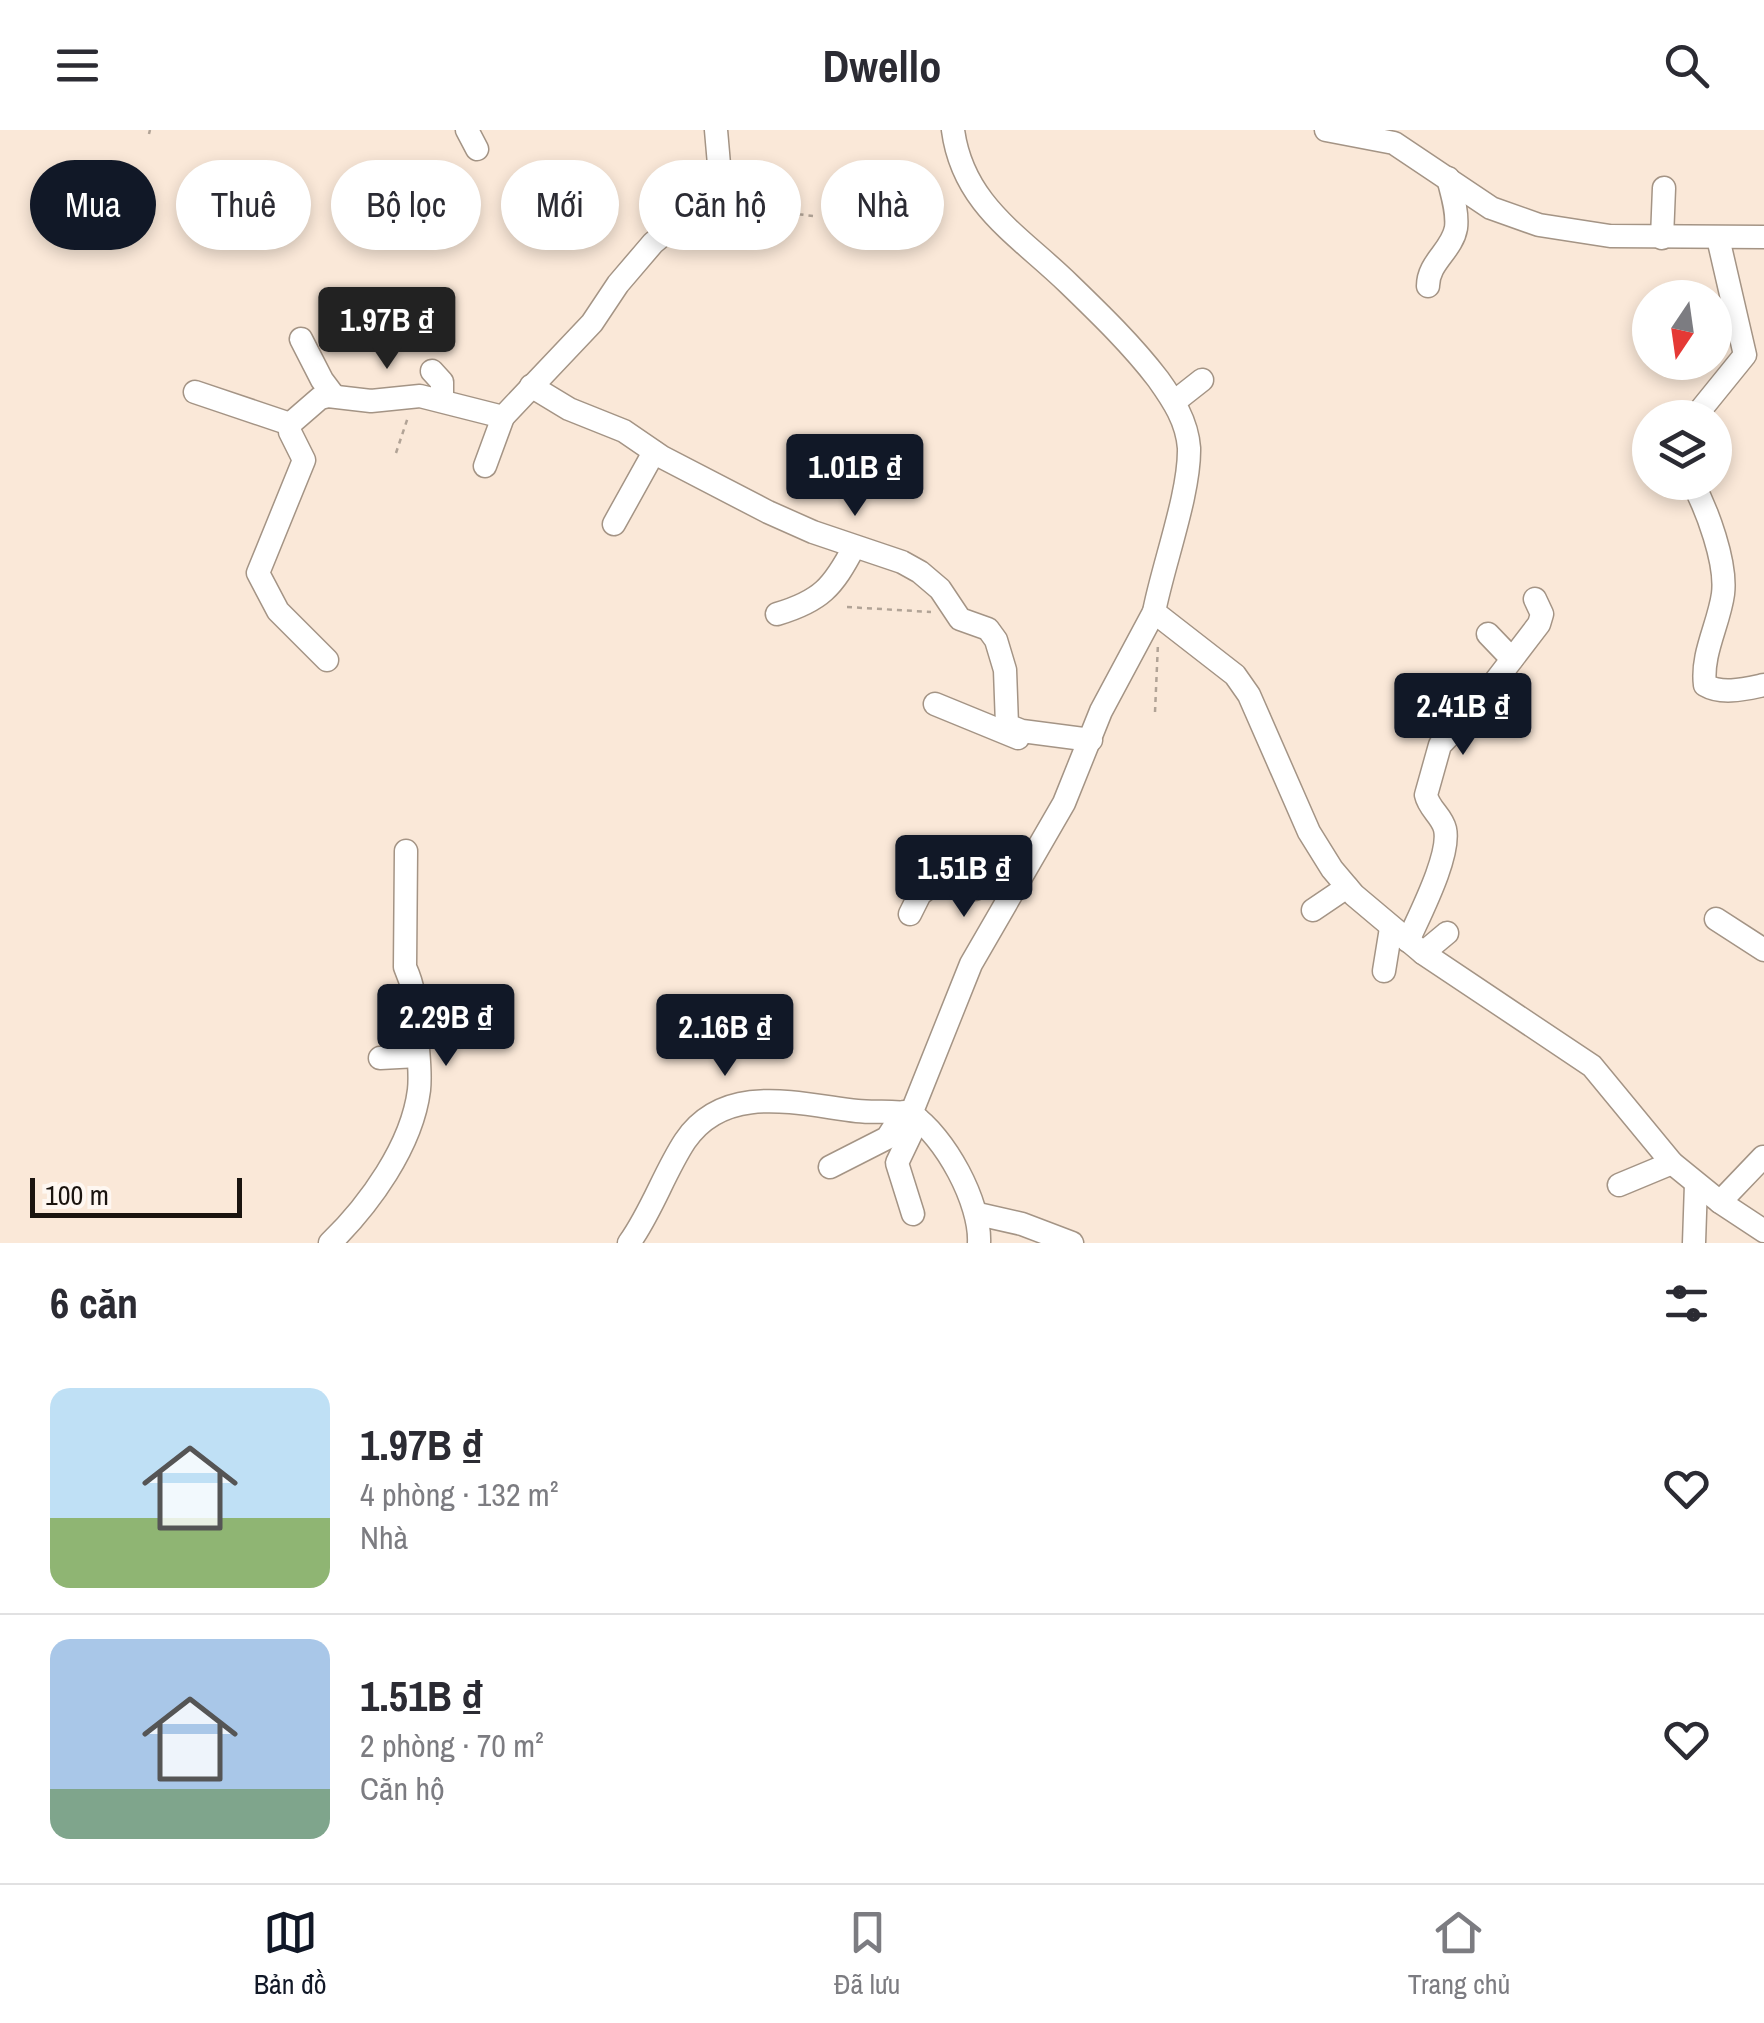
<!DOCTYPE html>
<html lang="vi">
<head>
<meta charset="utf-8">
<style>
  body { margin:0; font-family:"Archivo Narrow",sans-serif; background:#f7f7f7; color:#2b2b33; height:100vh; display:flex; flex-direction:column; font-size:38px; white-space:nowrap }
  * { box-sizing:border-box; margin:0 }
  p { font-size:32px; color:#7c7c81 }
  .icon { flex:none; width:55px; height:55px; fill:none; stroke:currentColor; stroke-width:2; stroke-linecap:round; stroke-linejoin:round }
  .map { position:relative; height:1113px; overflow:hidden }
  .sheet { display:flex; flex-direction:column; background:#fff; flex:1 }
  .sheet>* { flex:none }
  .top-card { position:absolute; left:30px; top:30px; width:1000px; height:90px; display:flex; gap:20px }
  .needle { width:65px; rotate:193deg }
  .fabs { position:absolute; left:1632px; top:150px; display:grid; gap:20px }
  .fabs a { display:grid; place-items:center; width:100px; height:100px; border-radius:50%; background:#fff; box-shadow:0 5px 15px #0003; font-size:50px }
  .scale { position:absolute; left:30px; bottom:25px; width:212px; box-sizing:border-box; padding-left:10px; border:5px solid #1a140f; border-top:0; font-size:28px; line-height:35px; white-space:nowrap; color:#1a140f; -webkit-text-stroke:8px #fef7f1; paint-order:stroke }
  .price { position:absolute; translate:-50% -85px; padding:0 22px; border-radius:10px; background:#111827; color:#fff; font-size:32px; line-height:65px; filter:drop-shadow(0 2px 5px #0008) }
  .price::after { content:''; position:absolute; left:50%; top:60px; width:30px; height:22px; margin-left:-15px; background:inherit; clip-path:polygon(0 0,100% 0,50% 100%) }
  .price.on { background:#222; color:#fff }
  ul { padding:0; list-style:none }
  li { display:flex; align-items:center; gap:30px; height:250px; padding:0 50px }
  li+li { border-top:2px solid #e1e1e2 }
  li span { display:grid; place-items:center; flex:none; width:280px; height:200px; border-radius:20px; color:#555 }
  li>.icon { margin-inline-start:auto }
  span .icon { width:120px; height:120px; fill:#fffc; stroke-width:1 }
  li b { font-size:42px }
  h2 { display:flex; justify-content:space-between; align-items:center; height:120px; padding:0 50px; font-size:42px }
  .pill { padding:0 35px; border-radius:45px; background:#fff; box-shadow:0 5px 15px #0003; font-size:35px; line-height:90px }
  .pill.on { background:#111827; color:#fff }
  header { display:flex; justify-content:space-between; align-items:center; height:130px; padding:0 50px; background:#fff; font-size:45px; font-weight:800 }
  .tabs { display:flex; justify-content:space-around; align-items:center; height:140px; border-top:2px solid #e1e1e2; background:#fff; font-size:28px; color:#7c7c81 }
  .tabs a { display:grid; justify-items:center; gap:5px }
  .tabs .on { color:#111827 }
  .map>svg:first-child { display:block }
</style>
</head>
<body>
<header><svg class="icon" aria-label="menu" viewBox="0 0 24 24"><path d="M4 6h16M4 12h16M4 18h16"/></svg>Dwello<svg class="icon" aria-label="search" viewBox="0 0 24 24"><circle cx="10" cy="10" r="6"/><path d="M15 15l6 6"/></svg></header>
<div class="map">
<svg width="1764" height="1113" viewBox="0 0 1764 1113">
  <rect width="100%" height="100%" fill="#fae8d8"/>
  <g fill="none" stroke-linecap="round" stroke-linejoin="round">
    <g stroke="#a49485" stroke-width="25">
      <g id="minor">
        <path d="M467,0L477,19"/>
        <path d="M953,0C963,75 1020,106 1069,154C1100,184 1132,215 1158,249C1173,270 1187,291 1189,318C1190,363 1163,435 1154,482L1235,545L1249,565L1309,702L1332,739L1354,765L1423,823L1592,936L1672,1033L1720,1072L1764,1101"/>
        <path d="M1326,0L1394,13L1491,78L1539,95L1610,106L1764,107"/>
        <path d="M1662,108L1664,58"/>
        <path d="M1428,156C1428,132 1452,121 1456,98C1458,82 1452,64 1448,48"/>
        <path d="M301,209L322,250L334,266"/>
        <path d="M432,241L442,252V270"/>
        <path d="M531,256L569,279L624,301L662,327L768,382L813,402L902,432L920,442L940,459L960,489L988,499L996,510L1005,540L1007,595L1022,601L1091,610"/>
        <path d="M195,262L290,294"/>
        <path d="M1174,272L1202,250"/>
        <path d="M1694,288L1745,225L1718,108"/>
        <path d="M485,336L503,287"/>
        <path d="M1692,352C1707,379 1727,433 1723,464C1719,494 1701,524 1705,555C1722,565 1745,559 1764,555"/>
        <path d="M614,394L654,322"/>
        <path d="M777,484C821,471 833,457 854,417"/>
        <path d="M1488,504L1512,529"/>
        <path d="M327,530L278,481L258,443L304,330L290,302V294L320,268L328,266L371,271L420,266L503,287L592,193L618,154L653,113L712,64L720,46L716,0"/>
        <path d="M935,574L1018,608"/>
        <path d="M940,719L1016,745"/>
        <path d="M1313,780L1347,757"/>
        <path d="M910,784L920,764L932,755L975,759L1011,743"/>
        <path d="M1716,789L1764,820"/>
        <path d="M1408,811C1419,786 1451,725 1445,699C1442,686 1429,679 1426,665L1440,615L1471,583L1539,494L1542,484L1535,469"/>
        <path d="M1423,823L1447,803"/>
        <path d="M1384,841L1391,798"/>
        <path d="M380,928L418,926"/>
        <path d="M830,1037L887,1008L904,982"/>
        <path d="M1619,1055L1672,1033"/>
        <path d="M1720,1072L1763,1027"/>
        <path d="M913,1084L897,1033L918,989"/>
        <path d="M978,1084L1022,1094L1072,1113"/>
        <path d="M330,1113C369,1075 412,1016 419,960C421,942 418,923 417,905C415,878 416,861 405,837L406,721"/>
        <path d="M629,1113C652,1081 664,1043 685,1011C725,952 798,974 857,981C875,983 895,980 911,984"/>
        <path d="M979,1113C981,1073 945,1006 911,984L971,834L1064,673L1101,581L1154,482"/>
        <path d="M1694,1113L1696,1054"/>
      </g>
    </g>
    <g stroke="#b1a396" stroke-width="2.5" stroke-dasharray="5 5" stroke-linecap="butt">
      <path d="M149,4L150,0"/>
      <path d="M729,76L813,86"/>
      <path d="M396,323L408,287"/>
      <path d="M847,477L931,482"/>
      <path d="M1439,569L1454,577"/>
      <path d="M1155,582L1158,513"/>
    </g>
    <use href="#minor" stroke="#fff" stroke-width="22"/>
  </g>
</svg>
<div class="fabs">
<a><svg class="needle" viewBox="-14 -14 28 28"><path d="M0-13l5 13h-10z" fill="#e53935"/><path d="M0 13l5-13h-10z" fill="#7c7c81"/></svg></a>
<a><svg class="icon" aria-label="layers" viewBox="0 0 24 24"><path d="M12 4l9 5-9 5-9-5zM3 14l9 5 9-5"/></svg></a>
</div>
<div class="scale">100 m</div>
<b class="price on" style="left:387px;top:242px">1.97B ₫</b>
<b class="price" style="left:855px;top:389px">1.01B ₫</b>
<b class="price" style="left:1463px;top:628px">2.41B ₫</b>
<b class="price" style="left:964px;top:790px">1.51B ₫</b>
<b class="price" style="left:446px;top:939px">2.29B ₫</b>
<b class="price" style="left:725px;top:949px">2.16B ₫</b>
<div class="top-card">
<a class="pill on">Mua</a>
<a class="pill">Thuê</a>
<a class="pill">Bộ lọc</a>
<a class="pill">Mới</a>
<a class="pill">Căn hộ</a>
<a class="pill">Nhà</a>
</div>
</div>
<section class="sheet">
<h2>6 căn<svg class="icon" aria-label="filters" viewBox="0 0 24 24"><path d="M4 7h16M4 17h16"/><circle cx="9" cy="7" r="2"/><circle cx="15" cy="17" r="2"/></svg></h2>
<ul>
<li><span style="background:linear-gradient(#bfe0f5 65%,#8fb573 0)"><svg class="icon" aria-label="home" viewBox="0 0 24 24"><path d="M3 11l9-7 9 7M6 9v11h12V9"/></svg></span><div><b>1.97B ₫</b><p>4 phòng · 132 m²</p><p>Nhà</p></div><svg class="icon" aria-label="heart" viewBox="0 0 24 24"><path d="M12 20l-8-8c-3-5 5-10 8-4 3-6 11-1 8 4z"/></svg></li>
<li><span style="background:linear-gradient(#a9c7e8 75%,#7fa58c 0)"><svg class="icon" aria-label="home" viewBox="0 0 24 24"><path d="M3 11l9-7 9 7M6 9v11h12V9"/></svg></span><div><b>1.51B ₫</b><p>2 phòng · 70 m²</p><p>Căn hộ</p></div><svg class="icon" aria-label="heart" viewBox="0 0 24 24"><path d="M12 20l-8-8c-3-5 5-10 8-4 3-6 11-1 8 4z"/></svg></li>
</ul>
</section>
<nav class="tabs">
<a class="on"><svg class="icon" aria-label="map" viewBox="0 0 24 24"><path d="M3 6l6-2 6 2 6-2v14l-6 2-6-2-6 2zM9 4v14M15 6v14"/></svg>Bản đồ</a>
<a><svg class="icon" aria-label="saved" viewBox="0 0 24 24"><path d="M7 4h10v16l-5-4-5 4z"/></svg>Đã lưu</a>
<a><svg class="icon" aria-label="home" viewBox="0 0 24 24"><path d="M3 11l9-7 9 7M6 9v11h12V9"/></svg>Trang chủ</a>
</nav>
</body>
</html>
